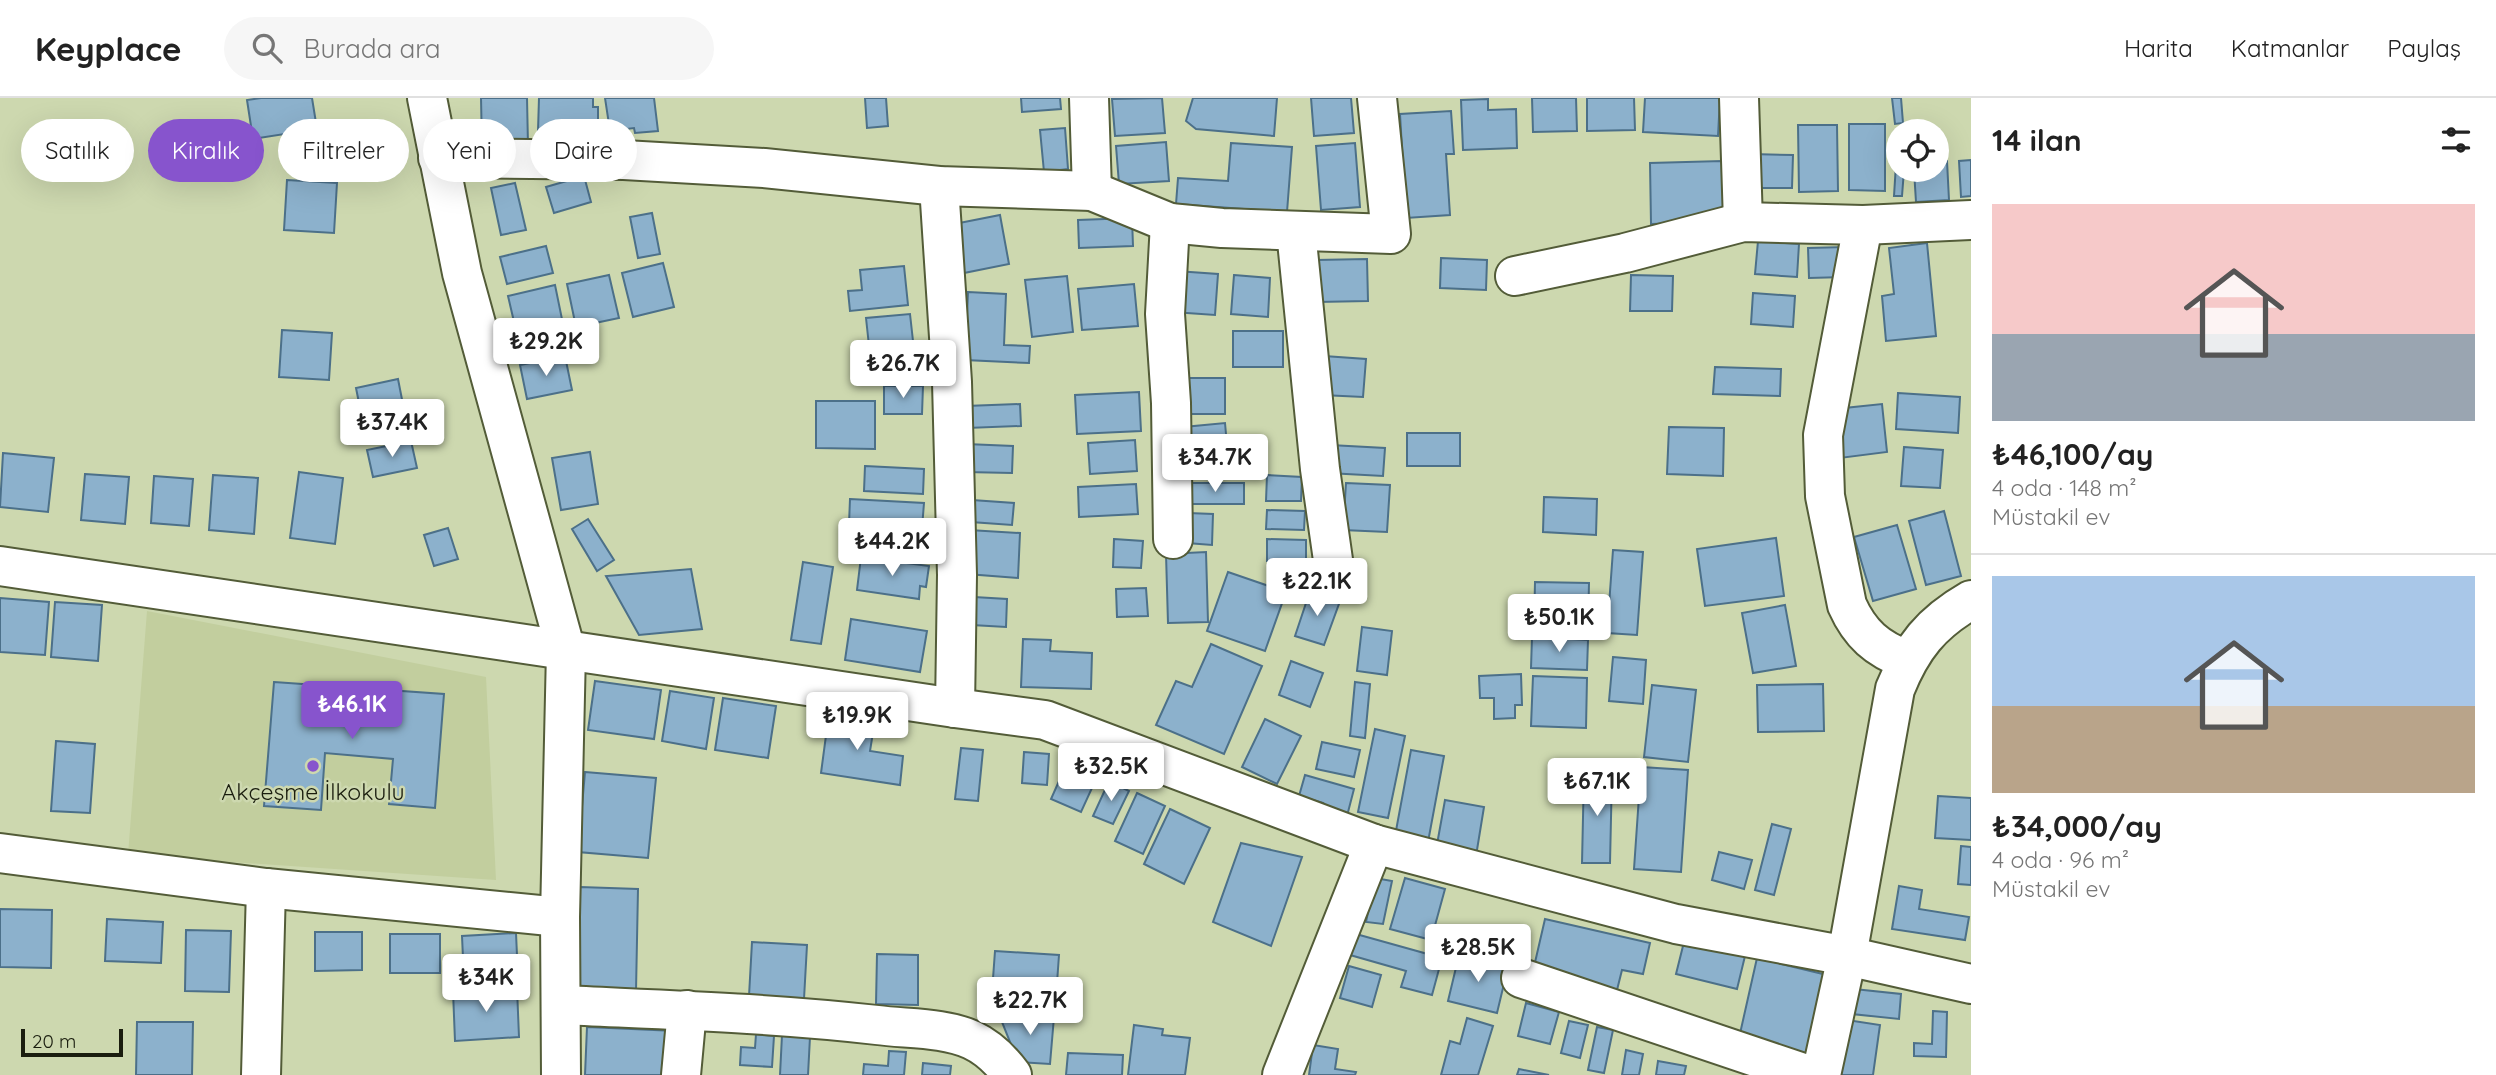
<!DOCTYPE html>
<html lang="tr">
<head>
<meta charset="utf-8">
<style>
  body { margin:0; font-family:Quicksand,sans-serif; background:#f6f6f6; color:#222; height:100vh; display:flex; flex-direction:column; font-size:26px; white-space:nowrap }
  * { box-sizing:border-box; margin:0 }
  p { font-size:23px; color:#767676 }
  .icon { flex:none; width:38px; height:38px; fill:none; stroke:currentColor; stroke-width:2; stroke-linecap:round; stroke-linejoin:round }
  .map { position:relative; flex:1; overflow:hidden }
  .panel { display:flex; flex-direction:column; background:#fff; width:525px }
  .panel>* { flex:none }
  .guide { position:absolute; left:21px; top:21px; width:665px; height:63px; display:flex; gap:14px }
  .fabs { position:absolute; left:1886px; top:21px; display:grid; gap:14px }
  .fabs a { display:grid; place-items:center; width:63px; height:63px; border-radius:50%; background:#fff; box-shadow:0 7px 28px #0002; font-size:35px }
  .scale { position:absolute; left:21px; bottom:18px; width:102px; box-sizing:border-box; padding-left:7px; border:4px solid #1a1d0e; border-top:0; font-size:19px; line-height:24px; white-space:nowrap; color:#1a1d0e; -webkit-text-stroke:5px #cdd8af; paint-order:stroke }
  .price { position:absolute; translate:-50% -60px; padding:0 16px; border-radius:7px; background:#fff; color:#222; font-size:23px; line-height:46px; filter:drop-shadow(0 2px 4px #0008) }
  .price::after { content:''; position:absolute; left:50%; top:42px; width:21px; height:16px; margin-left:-10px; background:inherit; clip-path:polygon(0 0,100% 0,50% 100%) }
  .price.selected { background:#8754cd; color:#fff }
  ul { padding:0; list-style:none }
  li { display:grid; align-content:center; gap:14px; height:371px; padding:0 21px }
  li+li { border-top:2px solid #e0e0e0 }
  li span { display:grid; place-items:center; height:217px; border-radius:0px; color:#555 }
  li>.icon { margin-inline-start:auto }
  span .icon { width:126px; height:126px; fill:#fffc; stroke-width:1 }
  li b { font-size:30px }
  h2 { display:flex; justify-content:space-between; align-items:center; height:84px; padding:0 21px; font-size:30px }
  .pill { padding:0 24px; border-radius:32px; background:#fff; box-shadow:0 7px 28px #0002; font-size:24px; line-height:63px }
  .pill.selected { background:#8754cd; color:#fff }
  header { display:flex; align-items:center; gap:42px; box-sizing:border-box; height:98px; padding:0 35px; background:#fff; border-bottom:2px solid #e0e0e0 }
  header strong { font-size:33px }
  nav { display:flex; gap:38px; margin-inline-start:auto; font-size:24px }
  .search { width:490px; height:63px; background:#f6f6f6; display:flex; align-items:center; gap:18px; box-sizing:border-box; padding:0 24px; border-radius:38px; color:#767676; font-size:26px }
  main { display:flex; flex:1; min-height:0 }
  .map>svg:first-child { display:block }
</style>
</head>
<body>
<header>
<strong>Keyplace</strong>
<div class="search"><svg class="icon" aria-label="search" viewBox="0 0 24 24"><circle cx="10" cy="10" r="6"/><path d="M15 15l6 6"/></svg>Burada ara</div>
<nav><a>Harita</a><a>Katmanlar</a><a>Paylaş</a></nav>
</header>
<main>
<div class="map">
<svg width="1971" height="977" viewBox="0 0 1971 977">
  <rect width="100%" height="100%" fill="#cdd8af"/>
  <path fill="#c2ce9e" d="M147,513L486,579L496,782L128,757Z"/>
  <g fill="#8cb1cc" stroke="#4c7089" stroke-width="2">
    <path d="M261,0H312L317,31L253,41L247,2Z"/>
    <path d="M481,0H527L528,48L482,49Z"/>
    <path d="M539,0H593V9H598V34L538,33Z"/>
    <path d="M605,0H654L658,33L635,35L634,30L610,33Z"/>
    <path d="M865,0H886L888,28L867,30Z"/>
    <path d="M1021,0H1060L1061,11L1022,14Z"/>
    <path d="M1162,0L1165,35L1115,38L1112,1Z"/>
    <path d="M1193,0H1277L1274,38L1196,31L1186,23Z"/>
    <path d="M1311,0H1351L1354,35L1314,38Z"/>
    <path d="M1532,0H1576L1577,33L1533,34Z"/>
    <path d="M1587,0H1634L1635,32L1587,33Z"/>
    <path d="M1645,0H1720L1718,38L1643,34Z"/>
    <path d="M1892,0H1901L1903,25L1895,26Z"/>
    <path d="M1488,1V12L1516,11L1517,50L1463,52L1461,2Z"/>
    <path d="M1451,13L1454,56H1446L1450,117L1406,120L1400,16Z"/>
    <path d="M1849,26H1885V93L1849,92Z"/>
    <path d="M1798,27H1837L1838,93L1799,94Z"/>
    <path d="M1065,30L1068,71L1044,74L1040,32Z"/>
    <path d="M1166,44L1169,83L1119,86L1116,48Z"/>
    <path d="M1231,45L1292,49L1287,114L1176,106L1178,80L1228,83Z"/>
    <path d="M1355,45L1360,109L1321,112L1316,48Z"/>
    <path d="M1751,56L1793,57L1792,90H1750Z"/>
    <path d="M1971,62V98L1961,99L1959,63Z"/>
    <path d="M1722,63L1724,124L1651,126L1650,65Z"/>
    <path d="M1947,63L1949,102L1916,104L1914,72H1937V64Z"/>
    <path d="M1896,66H1899V72H1904L1902,98H1894Z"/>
    <path d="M584,78L591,104L554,115L546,89Z"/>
    <path d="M287,82L337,85L334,135L284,132Z"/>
    <path d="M515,85L526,132L501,137L491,90Z"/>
    <path d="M652,115L660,156L638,160L630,119Z"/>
    <path d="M1000,117L1009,166L959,176L949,127Z"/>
    <path d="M1132,120L1133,148L1079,150L1078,122Z"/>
    <path d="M1758,143L1799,146L1797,179L1755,176Z"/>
    <path d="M1927,145L1936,238L1886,243L1882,198L1894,196L1889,150Z"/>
    <path d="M546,148L553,175L507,186L500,159Z"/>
    <path d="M1845,149V179L1809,180L1808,150Z"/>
    <path d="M1441,160L1487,162L1486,192L1440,190Z"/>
    <path d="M1367,161L1368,203L1317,204L1316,162Z"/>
    <path d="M663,165L674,209L633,219L622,175Z"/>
    <path d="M904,168L908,207L850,213L848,193L862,192L860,172Z"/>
    <path d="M1176,173L1218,176L1215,217L1173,214Z"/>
    <path d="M609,177L619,220L576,229L567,186Z"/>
    <path d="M1234,177L1270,180L1268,219L1231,216Z"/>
    <path d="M1631,177L1673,178L1672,213H1630Z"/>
    <path d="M1067,178L1073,234L1032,239L1025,182Z"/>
    <path d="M1134,186L1138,228L1082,232L1078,191Z"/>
    <path d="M555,187L564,231L518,241L508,198Z"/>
    <path d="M968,194L1006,196L1004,247L1030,248L1029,265L965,262Z"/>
    <path d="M1753,195L1795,198L1793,229L1751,226Z"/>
    <path d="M910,216L914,252L870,257L866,220Z"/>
    <path d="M282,232L332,235L329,282L279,279Z"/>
    <rect x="1233" y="233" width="50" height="36"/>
    <path d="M565,258L572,292L527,301L520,267Z"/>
    <path d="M1324,258L1366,261L1363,299L1322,297Z"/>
    <path d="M1715,269L1781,271L1780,298L1713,296Z"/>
    <rect x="1183" y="280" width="42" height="36"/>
    <path d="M398,281L408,332L366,340L356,290Z"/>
    <path d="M884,288H923L922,316H884Z"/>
    <path d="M1139,294L1141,333L1077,336L1075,297Z"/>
    <path d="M1898,295L1960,299L1958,335L1896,331Z"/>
    <path d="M816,303H875V351L816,350Z"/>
    <path d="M1020,306L1021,328L967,330L966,308Z"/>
    <path d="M1882,306L1887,354L1840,360L1835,311Z"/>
    <path d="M1225,325L1227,347L1186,351L1184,329Z"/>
    <path d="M1669,329L1724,330L1723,378L1667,376Z"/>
    <rect x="1407" y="335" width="53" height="33"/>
    <path d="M1135,342L1137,373L1090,376L1088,345Z"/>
    <path d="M411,343L417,370L373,379L367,352Z"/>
    <path d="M966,346L1013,348L1012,375L965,374Z"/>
    <path d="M1330,347L1385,350L1383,378L1328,375Z"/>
    <path d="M1904,349L1943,352L1940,390L1901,388Z"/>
    <path d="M590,354L598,406L561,412L552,360Z"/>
    <path d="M3,355L54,360L48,414L0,409Z"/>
    <path d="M865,368L924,371L923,396L864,393Z"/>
    <path d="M299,374L343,380L335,446L290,440Z"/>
    <path d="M85,376L129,379L125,426L81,422Z"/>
    <path d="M213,377L258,380L254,436L209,432Z"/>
    <path d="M1267,377L1302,379L1301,403H1266Z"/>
    <path d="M154,378L193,381L189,428L151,425Z"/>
    <rect x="1185" y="385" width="59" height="21"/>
    <path d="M1346,385L1390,387L1387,434L1343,432Z"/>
    <path d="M1136,386L1138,416L1079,419L1078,389Z"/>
    <path d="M1544,399L1597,401L1596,437L1543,434Z"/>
    <path d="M850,401L924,405L922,430L849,426Z"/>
    <path d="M972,402L1014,405L1012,427L971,424Z"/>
    <path d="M1267,412L1305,413L1304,432L1266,431Z"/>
    <path d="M1944,413L1961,478L1926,487L1909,423Z"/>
    <path d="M1188,415L1213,416L1212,447L1187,445Z"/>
    <path d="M588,421L614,462L597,473L572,431Z"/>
    <path d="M1897,427L1916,491L1873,503L1854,439Z"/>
    <path d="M448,430L458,461L434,468L424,437Z"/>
    <path d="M969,432L1020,435L1018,480L967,476Z"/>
    <path d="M1776,440L1784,498L1705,508L1697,451Z"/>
    <path d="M1114,441L1143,443L1141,470L1113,469Z"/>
    <path d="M1267,441L1306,442V464L1267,463Z"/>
    <path d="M1613,452L1643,454L1637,537L1607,535Z"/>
    <path d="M1206,454L1208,524L1168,525L1166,456Z"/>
    <path d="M861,459L929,468L926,489L920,488L919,501L857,492Z"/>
    <path d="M803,464L833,469L821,546L791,542Z"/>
    <path d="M691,471L702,531L639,537L606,478Z"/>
    <path d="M1228,474L1286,494L1265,553L1207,533Z"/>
    <path d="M1535,484L1589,485L1588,532L1534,531Z"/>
    <path d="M1146,490L1148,518L1117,519L1116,491Z"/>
    <path d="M1310,493L1340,503L1324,547L1295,538Z"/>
    <path d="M974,499L1007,501L1006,529L972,527Z"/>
    <path d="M0,500L49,504L45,557L0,554Z"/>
    <path d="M55,504L102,507L98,563L51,559Z"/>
    <path d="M1785,507L1796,568L1753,575L1742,515Z"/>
    <path d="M851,521L927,533L920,574L845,562Z"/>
    <path d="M1362,529L1392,533L1387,577L1357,573Z"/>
    <path d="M1532,539L1588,542L1587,572L1531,570Z"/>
    <path d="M1023,541L1051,542L1050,553L1092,555L1091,591L1021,589Z"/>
    <path d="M1211,546L1262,568L1224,656L1156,627L1176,583L1192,589Z"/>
    <path d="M1613,559L1646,562L1643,606L1609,603Z"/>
    <path d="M1291,563L1323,575L1310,609L1279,597Z"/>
    <path d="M1521,576L1522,607H1515V620L1494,621V600H1480L1479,578Z"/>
    <path d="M1533,578L1587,580L1586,630L1531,628Z"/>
    <path d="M595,583L661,592L654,641L588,632Z"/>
    <path d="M274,584L444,596L435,710L389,706L393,661L325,655L321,712L264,708Z"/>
    <path d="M1355,584L1370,586L1365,640L1350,638Z"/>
    <path d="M1823,586L1824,633L1758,634L1757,587Z"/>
    <path d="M1652,587L1696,592L1688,664L1644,659Z"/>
    <path d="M670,593L714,600L706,651L662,643Z"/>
    <path d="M723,600L776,608L768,660L715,652Z"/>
    <path d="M829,615L875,622L870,653L903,658L900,687L821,675Z"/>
    <path d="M1265,621L1301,638L1277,686L1242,669Z"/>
    <path d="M1375,631L1405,638L1388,720L1358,714Z"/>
    <path d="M56,643L95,646L90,715L51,713Z"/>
    <path d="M1322,644L1360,652L1354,679L1316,671Z"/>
    <path d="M961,650L983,652L978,703L955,701Z"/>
    <path d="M1411,652L1444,658L1428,744L1395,738Z"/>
    <path d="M1024,654L1049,656L1047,687L1022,685Z"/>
    <path d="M1067,665L1097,679L1081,714L1051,701Z"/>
    <path d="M1641,669L1688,672L1681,774L1634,771Z"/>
    <path d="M585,674L656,680L648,760L578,754Z"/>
    <path d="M1584,674L1612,675L1610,765H1582Z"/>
    <path d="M1305,677L1354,691L1347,718L1321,710L1323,705L1299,698Z"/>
    <path d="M1109,683L1129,693L1113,726L1093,718Z"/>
    <path d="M1137,695L1165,708L1143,756L1115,743Z"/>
    <path d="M1938,698L1971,700V742L1935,740Z"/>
    <path d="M1445,702L1484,709L1476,758L1436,752Z"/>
    <path d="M1170,711L1210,730L1184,786L1144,766Z"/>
    <path d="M1772,726L1791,731L1774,797L1755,792Z"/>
    <path d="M1241,745L1302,759L1271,848L1213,824Z"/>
    <path d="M1961,748L1971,749V787L1958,786Z"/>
    <path d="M1719,754L1752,762L1744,791L1712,782Z"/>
    <path d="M1375,780L1392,783L1383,826L1366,824Z"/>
    <path d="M1405,780L1445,791L1431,842L1390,831Z"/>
    <path d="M1899,788L1922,792L1919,811L1969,819L1965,842L1892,831Z"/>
    <path d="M580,789L638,791L636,893L578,892Z"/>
    <path d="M0,811L52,812L51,870L0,869Z"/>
    <path d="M107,821L163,824L161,865L105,863Z"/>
    <path d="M1545,821L1650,845L1643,876L1622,872L1617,892L1533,873Z"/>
    <path d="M186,832L231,833L229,894L185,893Z"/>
    <path d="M315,834H362V872L315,873Z"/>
    <path d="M516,835L518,880L464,882L462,838Z"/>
    <rect x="390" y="836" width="50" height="39"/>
    <path d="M1356,836L1442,860L1432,897L1401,889L1406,873L1350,857Z"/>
    <path d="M752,844L807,847L804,901L749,898Z"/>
    <path d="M1684,844L1745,858L1737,891L1676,876Z"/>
    <path d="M995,853L1059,857L1055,913L991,908Z"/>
    <path d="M877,856L918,857V907L876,906Z"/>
    <path d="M1459,857L1508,869L1497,915L1448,903Z"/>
    <path d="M1757,860L1827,877L1807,964L1737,949Z"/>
    <path d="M1349,868L1381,877L1372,909L1340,900Z"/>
    <path d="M517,890L519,939L455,943L453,893Z"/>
    <path d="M1854,891L1901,896L1899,921L1852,916Z"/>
    <path d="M1526,905L1559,914L1550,946L1518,938Z"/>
    <path d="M1933,913L1947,914L1946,959L1914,958V945L1932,946Z"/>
    <path d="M998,914L1054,919L1050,966L1018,964Z"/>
    <path d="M1467,920L1493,928L1478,977H1441L1450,943L1460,946Z"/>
    <path d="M1847,922L1880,927L1873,977H1839Z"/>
    <path d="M1569,923L1588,927L1580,960L1561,955Z"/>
    <path d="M137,924H193L192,977H136Z"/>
    <path d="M1134,927L1163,931L1162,937L1190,940L1185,977H1128Z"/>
    <path d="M587,929L676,933L674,977H585Z"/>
    <path d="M1597,929L1613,932L1604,975L1588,972Z"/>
    <path d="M756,936L774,938L772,969L740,967L741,949L755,950Z"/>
    <path d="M782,937L810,939L808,977H780Z"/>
    <path d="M1313,947L1338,951L1335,971L1356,974L1355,977H1309Z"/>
    <path d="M1626,952L1643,956L1639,977H1622Z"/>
    <path d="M889,953L906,954L904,977H863L864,966L888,968Z"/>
    <path d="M1068,955L1123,957L1122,977H1066Z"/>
    <path d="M1658,963L1686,968L1684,977H1656Z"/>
    <path d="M923,965L951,968L950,977H922Z"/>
    <path d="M1519,971L1549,977H1517Z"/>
  </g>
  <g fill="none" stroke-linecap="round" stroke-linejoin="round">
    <g stroke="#535c38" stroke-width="42">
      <g id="minor">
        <path d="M427,0L462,175L566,553L560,819L561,977"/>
        <path d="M1089,0L1092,93"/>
        <path d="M1739,0L1743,124"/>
        <path d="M438,60L624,62L764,70L939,88L1092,93L1170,125L1222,130L1391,136L1377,0"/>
        <path d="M939,88L952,284L957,477L955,610"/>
        <path d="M1170,125L1165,216L1171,305L1173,441"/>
        <path d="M1863,127L1823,337L1825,398L1847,507C1860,536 1877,551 1907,562"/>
        <path d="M1296,133L1320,371L1334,469"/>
        <path d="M1515,178L1625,155L1743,124L1863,127L1971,122"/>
        <path d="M0,468L955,610L1045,622L1374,746L1676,826L1847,858L1971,886"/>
        <path d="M0,755L266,790L560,819"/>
        <path d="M1521,880L1809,977"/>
        <path d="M561,907C666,912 772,915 877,927C907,931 944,929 972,942C989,950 1001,962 1012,977"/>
        <path d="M261,977L266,790"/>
        <path d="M681,977L687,912"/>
        <path d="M1282,977L1374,746"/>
        <path d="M1821,977L1847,858L1895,591C1912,549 1931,525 1971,502"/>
      </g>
    </g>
    <use href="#minor" stroke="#fff" stroke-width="38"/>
  </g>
  <circle fill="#8754cd" stroke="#cdd8af" stroke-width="2.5" cx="313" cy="668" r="7"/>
  <g text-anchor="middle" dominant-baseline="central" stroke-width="5" stroke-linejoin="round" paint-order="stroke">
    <g font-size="23" fill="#1a1d0e" stroke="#cdd8af">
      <text x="313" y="693">Akçeşme İlkokulu</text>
    </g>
  </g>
</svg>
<div class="fabs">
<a><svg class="icon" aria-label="locate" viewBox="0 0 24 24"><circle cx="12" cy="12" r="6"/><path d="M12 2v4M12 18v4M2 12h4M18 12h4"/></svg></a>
</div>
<div class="scale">20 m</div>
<b class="price" style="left:546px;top:280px">₺29.2K</b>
<b class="price" style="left:903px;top:302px">₺26.7K</b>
<b class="price" style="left:392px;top:361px">₺37.4K</b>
<b class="price" style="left:1215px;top:396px">₺34.7K</b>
<b class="price" style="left:892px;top:480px">₺44.2K</b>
<b class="price" style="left:1317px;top:520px">₺22.1K</b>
<b class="price" style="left:1559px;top:556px">₺50.1K</b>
<b class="price selected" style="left:352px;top:643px">₺46.1K</b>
<b class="price" style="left:857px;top:654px">₺19.9K</b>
<b class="price" style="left:1111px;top:705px">₺32.5K</b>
<b class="price" style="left:1597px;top:720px">₺67.1K</b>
<b class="price" style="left:1478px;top:886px">₺28.5K</b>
<b class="price" style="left:486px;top:916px">₺34K</b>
<b class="price" style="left:1030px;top:939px">₺22.7K</b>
<div class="guide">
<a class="pill">Satılık</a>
<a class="pill selected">Kiralık</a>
<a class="pill">Filtreler</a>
<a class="pill">Yeni</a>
<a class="pill">Daire</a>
</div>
</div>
<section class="panel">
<h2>14 ilan<svg class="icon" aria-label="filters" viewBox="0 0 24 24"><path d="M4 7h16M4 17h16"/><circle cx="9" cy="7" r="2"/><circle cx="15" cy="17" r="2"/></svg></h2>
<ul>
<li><span style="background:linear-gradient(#f6c9c9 60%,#9aa5b1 0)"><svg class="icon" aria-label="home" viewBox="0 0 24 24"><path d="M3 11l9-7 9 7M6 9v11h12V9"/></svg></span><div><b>₺46,100/ay</b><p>4 oda · 148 m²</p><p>Müstakil ev</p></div></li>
<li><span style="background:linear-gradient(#a9c7e8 60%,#b9a48a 0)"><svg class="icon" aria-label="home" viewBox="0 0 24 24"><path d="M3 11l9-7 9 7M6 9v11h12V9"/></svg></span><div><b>₺34,000/ay</b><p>4 oda · 96 m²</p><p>Müstakil ev</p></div></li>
</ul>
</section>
</main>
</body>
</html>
